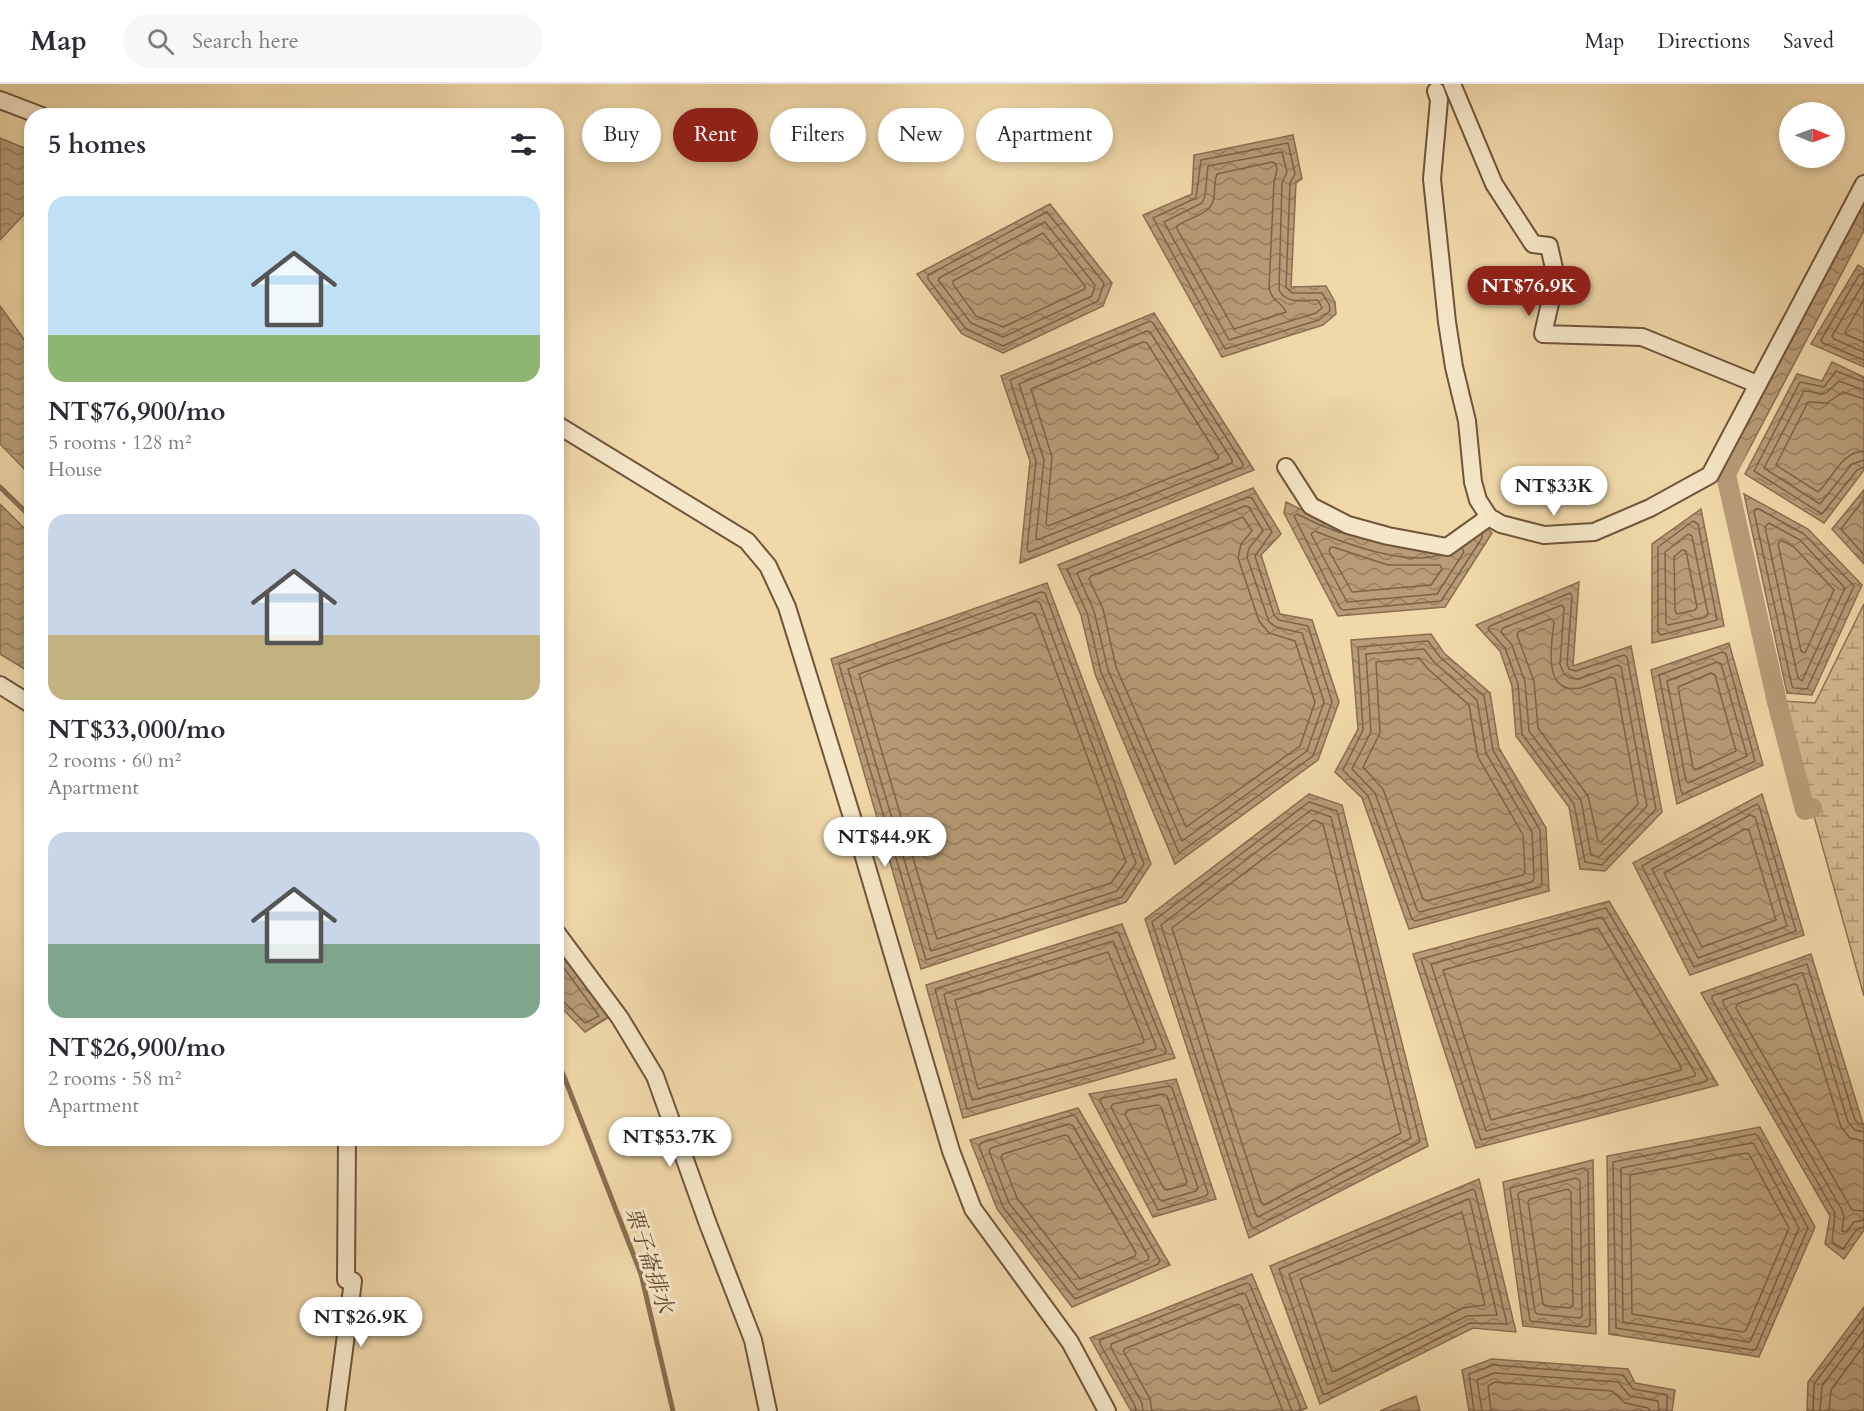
<!DOCTYPE html>
<html lang="en">
<head>
<meta charset="utf-8">
<style>
  body { margin:0; font-family:Cardo,"Noto Serif TC",serif; background:#f7f7f7; color:#2b2b33; height:100vh; display:flex; flex-direction:column; font-size:22px; white-space:nowrap }
  * { box-sizing:border-box; margin:0 }
  p { font-size:20px; color:#7c7c81 }
  .icon { flex:none; width:33px; height:33px; fill:none; stroke:currentColor; stroke-width:2; stroke-linecap:round; stroke-linejoin:round }
  .map { position:relative; flex:1; overflow:hidden }
  .sheet { position:absolute; left:24px; top:24px; width:540px; height:1038px; display:flex; flex-direction:column; background:#fff; border-radius:24px; box-shadow:0 3px 9px #0003 }
  .sheet>* { flex:none }
  .top-card { position:absolute; left:582px; top:24px; width:570px; height:54px; display:flex; gap:12px }
  .needle { width:39px; rotate:91deg }
  .tools { position:absolute; left:1779px; top:18px; display:grid; gap:12px }
  .tools a { display:grid; place-items:center; width:66px; height:66px; border-radius:50%; background:#fff; box-shadow:0 3px 9px #0003; font-size:30px }
  .price { position:absolute; translate:-50% -51px; padding:0 14px; border-radius:21px; background:#fff; color:#222; font-size:20px; line-height:39px; filter:drop-shadow(0 2px 3px #0008) }
  .price::after { content:''; position:absolute; left:50%; top:36px; width:18px; height:14px; margin-left:-9px; background:inherit; clip-path:polygon(0 0,100% 0,50% 100%) }
  .price.active { background:#8f2418; color:#fff }
  ul { padding:0; list-style:none }
  li { display:grid; align-content:center; gap:12px; height:318px; padding:0 24px }
  li span { display:grid; place-items:center; height:186px; border-radius:18px; color:#555 }
  li>.icon { margin-inline-start:auto }
  span .icon { width:108px; height:108px; fill:#fffc; stroke-width:1 }
  li b { font-size:26px }
  h2 { display:flex; justify-content:space-between; align-items:center; height:72px; padding:0 24px; font-size:26px }
  .chip { padding:0 21px; border-radius:27px; background:#fff; box-shadow:0 3px 9px #0003; font-size:21px; line-height:54px }
  .chip.active { background:#8f2418; color:#fff }
  header { display:flex; align-items:center; gap:36px; box-sizing:border-box; height:84px; padding:0 30px; background:#fff; border-bottom:2px solid #e1e1e2 }
  header strong { font-size:28px }
  nav { display:flex; gap:33px; margin-inline-start:auto; font-size:21px }
  .search { width:420px; height:54px; background:#f7f7f7; display:flex; align-items:center; gap:15px; box-sizing:border-box; padding:0 21px; border-radius:33px; color:#7c7c81; font-size:22px }
  .map>svg:first-child { display:block }
</style>
</head>
<body>
<header>
<strong>Map</strong>
<div class="search"><svg class="icon" aria-label="search" viewBox="0 0 24 24"><circle cx="10" cy="10" r="6"/><path d="M15 15l6 6"/></svg>Search here</div>
<nav><a>Map</a><a>Directions</a><a>Saved</a></nav>
</header>
<div class="map">
<svg width="1864" height="1327" viewBox="0 0 1864 1327">
  <defs>
    <pattern id="wetland-marsh" width="20" height="14" patternUnits="userSpaceOnUse" patternTransform="scale(1.5)"><rect width="20" height="14" fill="#d3ba90"/><path d="M1 5h8M5 5V1M11 12h8M15 12V8" fill="none" stroke="#ad9774"/></pattern>
    <pattern id="water-waves" width="16" height="10" patternUnits="userSpaceOnUse" patternTransform="scale(1.5)"><rect width="16" height="10" fill="#b79c77"/><path d="M0 5q4-4 8 0t8 0" fill="none" stroke="#977f60"/></pattern>
  </defs>
  <rect width="100%" height="100%" fill="#f0d8a9"/>
  <filter id="stains"><feTurbulence type="fractalNoise" baseFrequency=".00333" numOctaves="4"/><feColorMatrix values="0 0 0 0 .2 0 0 0 0 .09 0 0 0 0 .02 0 0 0 .5 -.17"/></filter>
  <radialGradient id="worn" r=".72"><stop offset=".6" stop-color="#630" stop-opacity="0"/><stop offset="1" stop-color="#630" stop-opacity=".3"/></radialGradient>
  <path fill="url(#wetland-marsh)" stroke="#8d7152" stroke-width="1.5" d="M1864,520V912L1782,617L1815,619Z"/>
  <g fill="url(#water-waves)" stroke="#8a6e50" stroke-width="1.5">
    <path d="M1293,51L1302,95L1296,99L1291,203L1326,202L1335,218L1336,230L1323,241L1222,273L1143,131L1192,110L1194,71Z"/>
    <path d="M0,54L32,67L31,123L0,156Z"/>
    <path d="M1864,108V147L1737,388L1721,386Z"/>
    <path d="M1050,120L1112,199L1103,222L1003,269L962,250L917,190Z"/>
    <path d="M1858,181L1864,185V283L1811,260Z"/>
    <path d="M0,222L31,265V392L0,360Z"/>
    <path d="M1154,229L1254,386L1020,479L1030,377L1001,292Z"/>
    <path d="M1832,278L1864,293V386L1824,439L1745,390L1797,290L1822,297Z"/>
    <path d="M1253,404L1281,450L1261,471L1280,530L1312,536L1339,618L1318,676L1175,780L1095,590L1081,531L1058,481Z"/>
    <path d="M1864,406V480L1832,445Z"/>
    <path d="M1744,410L1808,445L1862,501L1812,611L1787,609Z"/>
    <path d="M1286,418L1322,436L1432,460L1485,441L1492,449L1445,523L1338,532L1284,429Z"/>
    <path d="M0,420L31,451V589L0,570Z"/>
    <path d="M1701,425L1724,542L1652,559V460Z"/>
    <path d="M1579,498L1573,582L1631,562L1662,728L1605,787L1580,785L1569,723L1516,652L1512,602L1500,567L1476,541Z"/>
    <path d="M1047,499L1151,780L1126,818L921,885L831,575Z"/>
    <path d="M1431,550L1444,569L1490,609L1499,664L1546,744L1549,807L1409,845L1362,714L1335,688L1358,645L1351,556Z"/>
    <path d="M1729,559L1763,681L1677,720L1651,586Z"/>
    <path d="M1309,710L1342,721L1428,1062L1249,1154L1145,835Z"/>
    <path d="M1762,710L1804,851L1690,891L1633,779Z"/>
    <path d="M1609,817L1718,1001L1476,1064L1413,870Z"/>
    <path d="M1122,840L1175,974L963,1034L926,901Z"/>
    <path d="M556,862L609,933L585,948L557,919Z"/>
    <path d="M1811,870L1864,1043V1146L1844,1175L1825,1160L1830,1132L1701,909Z"/>
    <path d="M1176,995L1216,1115L1153,1133L1089,1010Z"/>
    <path d="M1078,1024L1170,1181L1072,1223L997,1125L970,1056Z"/>
    <path d="M1760,1043L1815,1143L1759,1273L1609,1250L1607,1072Z"/>
    <path d="M1593,1076L1596,1250L1523,1242L1503,1098Z"/>
    <path d="M1479,1095L1516,1248L1473,1244L1320,1320L1270,1182Z"/>
    <path d="M1252,1190L1307,1324L1300,1327H1131L1090,1254Z"/>
    <path d="M1864,1223V1327H1807L1808,1298Z"/>
    <path d="M1492,1275L1628,1285L1635,1299L1675,1306L1672,1327H1469L1462,1286Z"/>
    <path d="M1416,1312L1420,1327H1380Z"/>
  </g>
  <g fill="none" stroke-linecap="round" stroke-linejoin="round">
    <g stroke="#7f6246" stroke-width="1.5">
      <path d="M1288,59L1295,90L1290,99L1286,203L1292,209H1322L1329,220L1330,227L1319,236L1225,265L1153,134L1196,114L1201,76Z"/>
      <path d="M1282,68L1287,88L1282,99L1279,206C1287,221 1303,216 1318,216L1322,224L1316,229L1229,256L1164,138L1202,119L1205,112L1208,82Z"/>
      <path d="M1272,78L1276,80L1277,86L1274,98L1269,204C1272,218 1282,218 1286,228L1234,245L1176,143C1188,132 1210,133 1214,114C1215,106 1214,97 1217,90Z"/>
      <path d="M1047,128L1104,199L1098,217L1003,262L966,245L928,195V191Z"/>
      <path d="M1045,138L1095,201L1092,212L1003,253L971,239L939,197V194Z"/>
      <path d="M1043,149L1085,202V205L1003,243L976,232L953,200V197Z"/>
      <path d="M1864,190L1859,191L1821,256L1823,259L1864,276"/>
      <path d="M1864,198L1832,252L1834,255L1864,268"/>
      <path d="M1864,215L1845,248L1847,251L1864,258"/>
      <path d="M1150,237L1153,239L1243,380V383L1029,468L1027,465L1036,377L1010,296Z"/>
      <path d="M1147,247L1150,248L1232,376V379L1037,456L1036,453L1044,376L1019,300Z"/>
      <path d="M1143,258L1147,259L1218,372V375L1048,442L1046,440L1052,373L1031,305Z"/>
      <path d="M1864,298L1836,287L1824,303L1800,298L1754,387L1822,430L1857,386L1864,383"/>
      <path d="M1864,306L1839,297C1818,317 1829,308 1804,307L1764,384L1820,420L1852,380L1864,376"/>
      <path d="M1864,315L1843,308L1827,319L1808,318L1776,381L1818,408C1833,394 1841,368 1864,367"/>
      <path d="M1248,413L1252,414L1272,448L1255,472L1274,531L1279,536L1308,542L1332,618L1313,672L1179,769L1101,588L1087,529L1067,485Z"/>
      <path d="M1864,415L1841,445L1864,471"/>
      <path d="M1245,422L1249,423L1263,447L1249,464L1247,473L1269,538L1276,543L1302,549L1324,618L1307,667L1182,757L1108,586L1094,527L1077,489Z"/>
      <path d="M1759,425L1804,450L1854,502L1807,605L1794,604L1792,602L1754,428L1756,425Z"/>
      <path d="M1243,433L1252,447L1241,460L1238,474L1259,537L1269,549L1295,557L1315,618L1300,662L1186,743L1116,583L1103,525L1089,495L1091,492Z"/>
      <path d="M1693,437L1698,440L1717,536L1661,551L1658,548V463Z"/>
      <path d="M1769,439L1800,456L1845,504L1802,597L1798,594L1765,443Z"/>
      <path d="M1341,449L1320,441L1297,430L1294,432L1340,524L1343,526L1441,517L1482,454V450"/>
      <path d="M1688,450L1692,452L1708,530L1706,533L1668,541L1666,539L1665,468Z"/>
      <path d="M1781,456L1794,463L1834,506L1805,569L1801,567L1778,460Z"/>
      <path d="M1333,463L1388,481H1440L1442,485L1431,501L1352,508L1329,467L1330,464Z"/>
      <path d="M1682,466L1686,467L1697,523L1695,526L1677,530L1675,527L1674,473Z"/>
      <path d="M1439,471C1407,482 1346,460 1315,447L1311,450L1347,518L1437,510L1464,468L1462,464"/>
      <path d="M1041,508L1045,509L1144,780L1122,813L926,876L839,580Z"/>
      <path d="M1570,509L1572,512L1567,580L1569,585L1576,587L1624,571L1627,573L1656,725L1602,781L1585,778L1574,720L1522,650L1518,600L1505,564L1488,545L1490,542Z"/>
      <path d="M1036,517L1040,519L1136,779L1117,807L931,867L848,585Z"/>
      <path d="M1562,521L1564,524L1560,580L1564,590L1570,594L1578,595L1618,581L1621,583L1647,722L1599,773L1591,771L1581,716L1529,647L1525,598L1512,561L1501,548L1503,544Z"/>
      <path d="M1031,529L1035,530L1126,778L1111,799L937,855L859,590Z"/>
      <path d="M1550,535L1554,538C1552,558 1541,611 1580,604C1590,601 1601,596 1611,593L1615,595L1638,720L1601,758L1598,756L1588,712L1538,644L1534,597L1517,551L1518,548Z"/>
      <path d="M1428,557L1440,573L1484,612L1493,666L1540,746L1542,801L1540,803L1415,837L1412,835L1368,712L1343,686L1363,646L1358,563Z"/>
      <path d="M1424,565L1434,578L1477,616L1486,669L1532,748L1534,795L1532,798L1420,828L1417,826L1375,709L1352,685L1371,648L1366,570Z"/>
      <path d="M1722,568L1726,570L1755,677L1683,710L1681,707L1659,591Z"/>
      <path d="M1419,574L1428,585L1469,621L1478,673L1523,751L1525,788L1523,791L1426,817L1423,815L1383,705L1363,683L1380,649L1376,578Z"/>
      <path d="M1717,578L1721,580L1747,672L1688,699L1686,697L1667,597Z"/>
      <path d="M1711,589L1715,591L1736,667L1695,686L1693,684L1678,603Z"/>
      <path d="M1309,718L1337,727L1420,1058L1254,1144L1251,1142L1152,838Z"/>
      <path d="M1757,720L1759,722L1796,847L1694,883L1642,782Z"/>
      <path d="M1311,726L1331,733L1411,1054L1258,1133L1256,1131L1161,841Z"/>
      <path d="M1750,731L1755,733L1787,842L1698,874L1652,785Z"/>
      <path d="M1314,736L1323,740L1401,1049L1264,1121L1261,1118L1172,844Z"/>
      <path d="M1745,745L1749,746L1776,836L1702,863L1664,789Z"/>
      <path d="M1606,824L1707,994V997L1481,1056L1421,875Z"/>
      <path d="M1602,833L1695,989V992L1486,1047L1431,880Z"/>
      <path d="M1598,844L1681,983V986L1491,1036L1443,886Z"/>
      <path d="M1118,848L1166,967L1165,970L967,1025L935,905Z"/>
      <path d="M1113,857L1156,962L1155,965L972,1016L944,910Z"/>
      <path d="M1108,868L1144,956L1143,959L978,1005L955,916Z"/>
      <path d="M556,873L599,932L585,939L563,917L556,916"/>
      <path d="M1169,1002L1172,1004L1208,1109L1206,1112L1158,1126L1100,1017L1102,1014Z"/>
      <path d="M1164,1010L1167,1012L1198,1104L1196,1107L1162,1117L1159,1115L1111,1023L1113,1020Z"/>
      <path d="M1158,1021L1161,1023L1187,1098L1185,1101L1167,1106L1164,1105L1125,1030L1127,1026Z"/>
      <path d="M1073,1031L1076,1033L1160,1177L1158,1180L1075,1215L1003,1123L979,1062L981,1059Z"/>
      <path d="M1069,1040L1073,1042L1149,1173L1148,1176L1078,1206L1009,1119L989,1067L991,1064Z"/>
      <path d="M1864,1040H1859L1855,1036L1807,880L1712,912V915L1835,1129L1832,1158L1843,1165L1857,1145L1864,1143"/>
      <path d="M1864,1048L1855,1046L1848,1038L1803,889H1800L1723,916V919L1842,1126L1844,1133L1842,1147L1846,1148L1854,1138L1864,1136"/>
      <path d="M1755,1050L1758,1052L1808,1144L1756,1265L1753,1266L1616,1244L1613,1078Z"/>
      <path d="M1065,1051L1068,1052L1136,1169L1135,1172L1080,1195L1017,1114L1001,1073L1003,1070Z"/>
      <path d="M1864,1057L1850,1054L1841,1043L1797,901L1794,900L1737,920L1736,924L1852,1126L1864,1127"/>
      <path d="M1751,1059L1754,1060L1799,1144L1751,1256L1749,1258L1623,1238L1621,1084Z"/>
      <path d="M1746,1069L1749,1070L1789,1144L1746,1246L1743,1248L1632,1230L1630,1091Z"/>
      <path d="M1584,1084L1588,1087L1590,1241L1587,1243L1530,1237L1510,1104Z"/>
      <path d="M1576,1094L1580,1097L1582,1232L1580,1234L1537,1230L1535,1228L1518,1110L1520,1108Z"/>
      <path d="M1473,1105L1475,1107L1507,1240L1470,1239L1326,1310H1323L1279,1185Z"/>
      <path d="M1568,1105L1571,1108L1573,1221L1570,1224L1545,1222L1543,1220L1528,1118L1530,1115Z"/>
      <path d="M1468,1115L1470,1117L1497,1231L1467,1232L1330,1300H1327L1289,1190Z"/>
      <path d="M1462,1128L1485,1221L1463,1224L1335,1287H1332L1300,1195Z"/>
      <path d="M1136,1327L1135,1322L1100,1260V1256L1247,1199L1250,1201L1300,1322V1327"/>
      <path d="M1143,1327L1142,1319L1111,1264V1260L1243,1209L1246,1211L1292,1327"/>
      <path d="M1152,1327L1150,1315L1124,1268V1265L1238,1220L1241,1222L1283,1327"/>
      <path d="M1474,1327L1469,1290L1493,1281L1623,1291L1633,1305L1667,1311V1327"/>
      <path d="M1482,1327L1477,1296L1494,1289L1618,1298L1630,1312L1658,1317L1659,1327"/>
      <path d="M1491,1327L1488,1302L1495,1298L1612,1307L1625,1319L1648,1324L1650,1327"/>
      <path d="M1813,1327L1814,1300L1864,1233"/>
      <path d="M1820,1327L1822,1302L1864,1246"/>
      <path d="M1829,1327L1831,1306L1864,1261"/>
    </g>
    <g stroke="#8a6e50" stroke-width="5">
      <path d="M0,403L32,434"/>
      <path d="M556,972L641,1190L673,1327"/>
    </g>
    <path stroke="#b79c77" stroke-width="20" d="M1738,364L1726,391L1777,618L1805,726L1812,724"/>
    <g stroke="#71543a" stroke-width="20">
      <g id="minor">
        <path d="M1452,0L1494,100L1533,160L1549,162L1556,193L1543,250L1642,253L1757,300"/>
        <path d="M1436,7L1439,16L1432,95L1447,238L1454,283L1467,337L1473,398L1478,416L1489,433L1501,440L1544,451L1594,448L1650,424L1710,391L1864,100"/>
        <path d="M0,16L42,32"/>
        <path d="M556,340L747,457L768,482L787,523L856,746L951,1067L973,1125L1070,1258L1107,1327"/>
        <path d="M1286,383L1311,422L1348,441L1388,452L1447,463L1489,433"/>
        <path d="M0,601L32,621"/>
        <path d="M556,848L620,934L655,992L708,1140L753,1256L768,1327"/>
        <path d="M346,1196L347,1054"/>
        <path d="M336,1327L353,1197"/>
      </g>
    </g>
    <use href="#minor" stroke="#f5e6c7" stroke-width="16"/>
  </g>
  <g text-anchor="middle" dominant-baseline="central" stroke-width="6" stroke-linejoin="round" paint-order="stroke">
    <g font-size="22" font-style="italic" fill="#63452e" stroke="#f5e6c7">
      <text transform="translate(649 1176) rotate(72)">栗子崙排水</text>
    </g>
  </g>
  <rect width="100%" height="100%" filter="url(#stains)"/>
  <rect width="100%" height="100%" fill="url(#worn)"/>
</svg>
<div class="tools">
<a><svg class="needle" viewBox="-14 -14 28 28"><path d="M0-13l5 13h-10z" fill="#e53935"/><path d="M0 13l5-13h-10z" fill="#7c7c81"/></svg></a>
</div>
<b class="price active" style="left:1529px;top:233px">NT$76.9K</b>
<b class="price" style="left:1554px;top:433px">NT$33K</b>
<b class="price" style="left:885px;top:784px">NT$44.9K</b>
<b class="price" style="left:670px;top:1084px">NT$53.7K</b>
<b class="price" style="left:361px;top:1264px">NT$26.9K</b>
<div class="top-card">
<a class="chip">Buy</a>
<a class="chip active">Rent</a>
<a class="chip">Filters</a>
<a class="chip">New</a>
<a class="chip">Apartment</a>
</div>
<section class="sheet">
<h2>5 homes<svg class="icon" aria-label="filters" viewBox="0 0 24 24"><path d="M4 7h16M4 17h16"/><circle cx="9" cy="7" r="2"/><circle cx="15" cy="17" r="2"/></svg></h2>
<ul>
<li><span style="background:linear-gradient(#bfe0f5 75%,#8fb573 0)"><svg class="icon" aria-label="home" viewBox="0 0 24 24"><path d="M3 11l9-7 9 7M6 9v11h12V9"/></svg></span><div><b>NT$76,900/mo</b><p>5 rooms · 128 m²</p><p>House</p></div></li>
<li><span style="background:linear-gradient(#c9d6e8 65%,#c2b280 0)"><svg class="icon" aria-label="home" viewBox="0 0 24 24"><path d="M3 11l9-7 9 7M6 9v11h12V9"/></svg></span><div><b>NT$33,000/mo</b><p>2 rooms · 60 m²</p><p>Apartment</p></div></li>
<li><span style="background:linear-gradient(#c9d6e8 60%,#7fa58c 0)"><svg class="icon" aria-label="home" viewBox="0 0 24 24"><path d="M3 11l9-7 9 7M6 9v11h12V9"/></svg></span><div><b>NT$26,900/mo</b><p>2 rooms · 58 m²</p><p>Apartment</p></div></li>
</ul>
</section>
</div>
</body>
</html>
